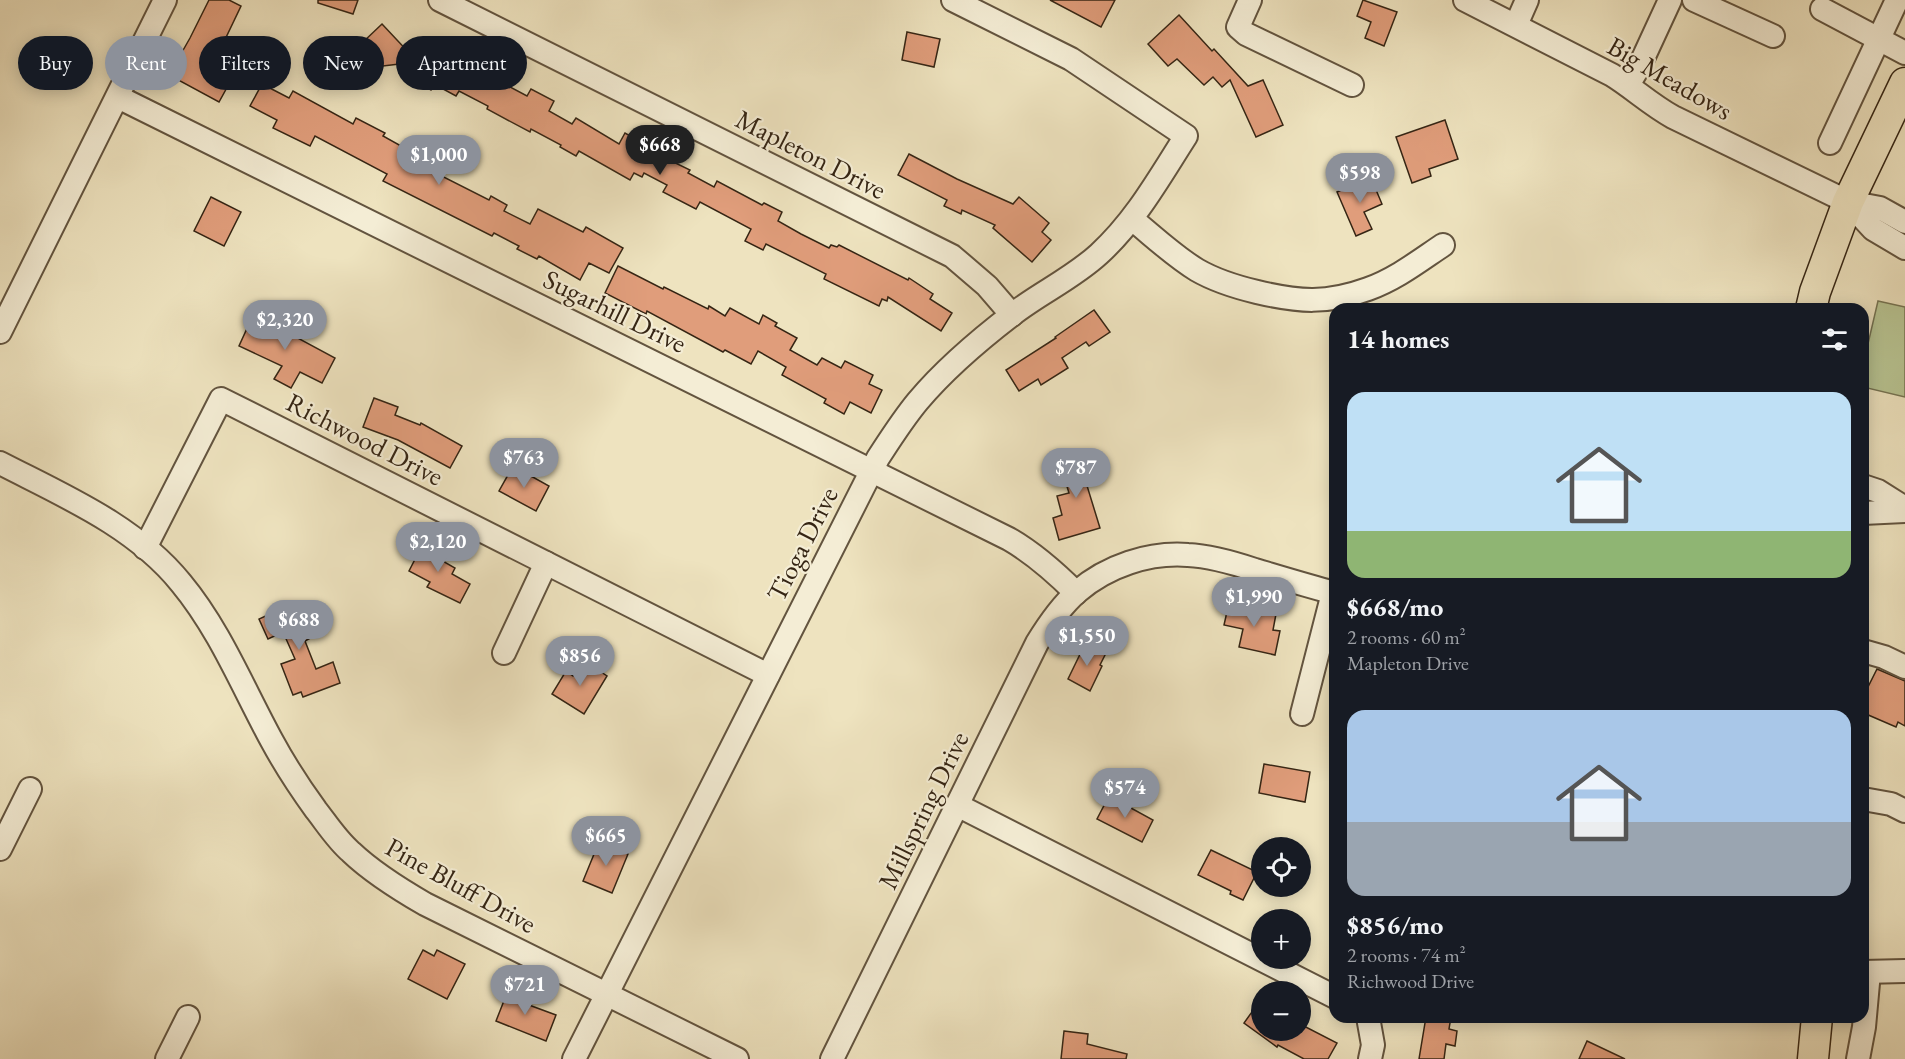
<!DOCTYPE html>
<html lang="en">
<head>
<meta charset="utf-8">
<style>
  body { margin:0; font-family:"EB Garamond",serif; background:#242831; color:#f1f3f6; height:100vh; display:flex; flex-direction:column; font-size:22px; white-space:nowrap }
  * { box-sizing:border-box; margin:0 }
  p { font-size:20px; color:#9ea1a6 }
  .icon { flex:none; width:33px; height:33px; fill:none; stroke:currentColor; stroke-width:2; stroke-linecap:round; stroke-linejoin:round }
  .map { position:relative; flex:1; overflow:hidden }
  .details { position:absolute; left:1329px; top:303px; width:540px; height:720px; display:flex; flex-direction:column; background:#171b24; border-radius:18px; box-shadow:0 3px 15px #0003 }
  .details>* { flex:none }
  .guide { position:absolute; left:18px; top:36px; width:570px; height:54px; display:flex; gap:12px }
  .fabs { position:absolute; left:1251px; top:837px; display:grid; gap:12px }
  .fabs a { display:grid; place-items:center; width:60px; height:60px; border-radius:50%; background:#171b24; box-shadow:0 3px 15px #0003; font-size:30px }
  .price { position:absolute; translate:-50% -51px; padding:0 14px; border-radius:21px; background:#8c9099; color:#fff; font-size:20px; line-height:39px; filter:drop-shadow(0 2px 3px #0008) }
  .price::after { content:''; position:absolute; left:50%; top:36px; width:18px; height:14px; margin-left:-9px; background:inherit; clip-path:polygon(0 0,100% 0,50% 100%) }
  .price.selected { background:#222; color:#fff }
  ul { padding:0; list-style:none }
  li { display:grid; align-content:center; gap:12px; height:318px; padding:0 18px }
  li span { display:grid; place-items:center; height:186px; border-radius:18px; color:#555 }
  li>.icon { margin-inline-start:auto }
  span .icon { width:108px; height:108px; fill:#fffc; stroke-width:1 }
  li b { font-size:26px }
  h2 { display:flex; justify-content:space-between; align-items:center; height:72px; padding:0 18px; font-size:26px }
  .chip { padding:0 21px; border-radius:27px; background:#171b24; box-shadow:0 3px 15px #0003; font-size:21px; line-height:54px }
  .chip.selected { background:#8c9099; color:#fff }
  .map>svg:first-child { display:block }
</style>
</head>
<body>
<div class="map">
<svg width="1905" height="1059" viewBox="0 0 1905 1059">
  <rect width="100%" height="100%" fill="#eee3bf"/>
  <filter id="stains"><feTurbulence type="fractalNoise" baseFrequency=".00333" numOctaves="4"/><feColorMatrix values="0 0 0 0 .2 0 0 0 0 .09 0 0 0 0 .02 0 0 0 .5 -.17"/></filter>
  <radialGradient id="worn" r=".72"><stop offset=".6" stop-color="#630" stop-opacity="0"/><stop offset="1" stop-color="#630" stop-opacity=".3"/></radialGradient>
  <path fill="#b8c492" stroke="#767453" stroke-width="1.5" d="M1878,301L1905,307V397L1863,387V365Z"/>
  <g fill="#e09d7b" stroke="#352514" stroke-width="1.5">
    <path d="M209,0H229L241,6L210,71L230,82L219,102L169,75L190,38Z"/>
    <path d="M318,0H358L353,14L318,3Z"/>
    <path d="M1050,0H1115L1101,27Z"/>
    <path d="M1363,0L1397,12L1384,46L1365,38L1371,22L1357,16Z"/>
    <path d="M1179,15L1212,51L1214,49L1248,86L1263,80L1283,125L1256,137L1230,80L1222,87L1213,77L1204,85L1177,59L1168,66L1148,44Z"/>
    <path d="M382,24L412,56L417,46L449,64L451,60L479,76L484,66L500,74L497,80L527,96L531,89L554,101L549,111L572,124L576,118L619,144L625,133L666,156L665,158L690,170L688,173L714,187L717,181L762,205L764,203L782,212L778,221L801,234L829,248L831,245L837,247L839,245L908,280L909,278L933,294L930,299L952,313L941,331L888,297L887,301L882,299L879,306L824,279L826,274L766,244L763,250L745,241L751,229L700,202L696,209L663,192L667,185L644,173L642,177L634,173L630,180L579,151L576,156L560,147L561,145L531,129L530,132L487,109L488,106L459,91L456,96L434,84L431,90L402,74L408,63L383,66L362,43Z"/>
    <path d="M907,32L940,39L934,67L902,60Z"/>
    <path d="M262,84L289,98L293,91L353,124L356,118L385,133L383,136L410,151L406,158L489,200L491,196L507,205L504,211L530,224L538,209L583,232L586,227L623,248L609,273L589,263L580,280L539,256L537,259L517,249L519,246L494,233L492,236L383,181L387,174L315,136L310,146L273,128L277,120L250,106Z"/>
    <path d="M1445,120L1458,159L1429,169L1431,176L1412,183L1396,137Z"/>
    <path d="M909,154L957,179L1013,204L1019,197L1049,223L1042,232L1051,240L1032,262L993,228L995,225L962,210L961,214L944,206L947,200L898,175Z"/>
    <path d="M1371,178L1382,204L1364,212L1372,229L1356,236L1337,192Z"/>
    <path d="M211,197L241,212L224,246L194,231Z"/>
    <path d="M618,266L663,289L664,287L708,309L709,306L725,316L730,308L759,324L763,315L777,323L775,326L797,338L790,350L817,365L822,358L841,368L845,361L873,375L869,384L882,390L871,413L850,402L844,414L824,403L826,399L782,375L786,367L758,351L751,364L725,350L723,352L647,311L646,314L605,293Z"/>
    <path d="M1094,310L1110,332L1089,346L1086,342L1062,358L1068,368L1041,385L1038,379L1019,391L1006,370L1056,338L1055,337Z"/>
    <path d="M255,311L281,323L279,328L335,358L322,383L300,372L291,388L274,379L282,366L239,346Z"/>
    <path d="M374,398L398,407L395,415L420,425L421,423L462,446L450,468L398,440L363,427Z"/>
    <path d="M1085,451L1092,473L1084,476L1100,528L1059,540L1053,518L1062,515L1057,496L1069,493L1059,460Z"/>
    <path d="M513,466L549,486L536,511L499,491Z"/>
    <path d="M425,540L443,550L439,559L455,568L452,574L470,584L460,603L427,587L430,582L409,571Z"/>
    <path d="M298,601L314,636L305,641L316,669L333,662L340,683L303,697L301,692L293,695L281,664L295,659L283,632L268,639L259,619Z"/>
    <path d="M1229,603L1276,614L1273,630L1280,631L1275,655L1239,647L1243,629L1224,625Z"/>
    <path d="M1086,642L1106,653L1100,665L1102,666L1090,691L1068,679Z"/>
    <path d="M583,660L607,676L584,714L552,694L566,671L573,676Z"/>
    <path d="M1877,669L1905,681V726L1898,722L1896,727L1866,714L1868,709L1863,707V697Z"/>
    <path d="M1264,764L1310,772L1305,802L1259,793Z"/>
    <path d="M1109,796L1153,820L1142,842L1097,819Z"/>
    <path d="M599,842L628,854L612,893L583,881Z"/>
    <path d="M1211,850L1257,872L1243,900L1230,894L1231,891L1198,875Z"/>
    <path d="M423,950L434,956L437,950L465,964L447,999L408,979Z"/>
    <path d="M509,988L532,997L529,1005L556,1015L546,1041L496,1021Z"/>
    <path d="M1262,998V1030H1300V1024L1337,1043L1328,1059H1304L1278,1045L1277,1047L1244,1023Z"/>
    <path d="M1426,1017H1451L1449,1029L1457,1031L1455,1046L1446,1044L1444,1059H1419Z"/>
    <path d="M1064,1031L1088,1034L1087,1044L1127,1054L1126,1059H1061Z"/>
    <path d="M1587,1041L1625,1059H1579Z"/>
  </g>
  <g fill="none" stroke-linecap="round" stroke-linejoin="round">
    <g stroke="#63543f" stroke-width="26">
      <g id="minor">
        <path d="M440,0L952,256L987,286L1012,315"/>
        <path d="M1250,0L1238,27L1246,34L1352,85"/>
        <path d="M1465,0L1612,75C1633,88 1651,105 1673,117L1848,202L1880,208L1905,222"/>
        <path d="M1694,0L1773,36"/>
        <path d="M1822,9L1905,53"/>
        <path d="M1516,25L1527,0"/>
        <path d="M1628,85L1640,65L1670,0"/>
        <path d="M118,97L1009,539C1035,554 1055,572 1076,593"/>
        <path d="M1830,143L1897,0"/>
        <path d="M1848,202L1873,229L1905,248"/>
        <path d="M1132,219C1153,236 1174,256 1197,270C1216,281 1236,287 1257,292C1299,302 1327,304 1368,289C1396,279 1419,261 1443,245"/>
        <path d="M0,332L165,0"/>
        <path d="M0,463C64,496 135,526 181,583C220,630 243,688 272,741C285,765 300,788 316,810C327,824 337,840 351,852C373,873 399,889 425,904L737,1059"/>
        <path d="M1863,486L1878,491L1905,508"/>
        <path d="M1863,513L1905,511"/>
        <path d="M145,548L221,399L768,675"/>
        <path d="M1863,651L1884,657L1905,667"/>
        <path d="M504,653L546,563"/>
        <path d="M1302,714L1333,593"/>
        <path d="M1863,799L1891,804L1905,811"/>
        <path d="M957,805L1335,997"/>
        <path d="M0,849L30,789"/>
        <path d="M1863,972L1905,971"/>
        <path d="M1368,1017L1373,1045L1370,1059"/>
        <path d="M167,1059L188,1017"/>
        <path d="M574,1059L878,458C891,438 903,419 918,401C945,369 979,340 1013,314C1040,293 1073,278 1099,254C1136,220 1159,178 1186,136L1071,59L953,0"/>
        <path d="M832,1059L1037,643C1048,625 1061,606 1077,592C1107,566 1149,552 1188,555C1211,556 1234,563 1255,570C1282,578 1308,586 1335,593"/>
        <path d="M1858,1059L1864,1027L1869,972"/>
      </g>
    </g>
    <g stroke="#352514" stroke-width="33">
      <g id="major">
        <path d="M1811,309L1815,292L1848,202L1905,83"/>
        <path d="M1813,1059L1817,1017"/>
      </g>
    </g>
    <use href="#minor" stroke="#f4edd5" stroke-width="22"/>
    <use href="#major" stroke="#eee3bf" stroke-width="30"/>
  </g>
  <g text-anchor="middle" dominant-baseline="central" stroke-width="4.5" stroke-linejoin="round" paint-order="stroke">
    <g font-size="27" fill="#352514" stroke="#f4edd5">
      <text transform="translate(1670 78) rotate(30)">Big Meadows</text>
      <text transform="translate(811 154) rotate(27)">Mapleton Drive</text>
      <text transform="translate(615 311) rotate(26)">Sugarhill Drive</text>
      <text transform="translate(365 439) rotate(27)">Richwood Drive</text>
      <text transform="translate(802 544) rotate(-63)">Tioga Drive</text>
      <text transform="translate(923 810) rotate(-64)">Millspring Drive</text>
      <text transform="translate(461 885) rotate(29)">Pine Bluff Drive</text>
    </g>
  </g>
  <rect width="100%" height="100%" filter="url(#stains)"/>
  <rect width="100%" height="100%" fill="url(#worn)"/>
</svg>
<div class="fabs">
<a><svg class="icon" aria-label="locate" viewBox="0 0 24 24"><circle cx="12" cy="12" r="6"/><path d="M12 2v4M12 18v4M2 12h4M18 12h4"/></svg></a>
<a>+</a>
<a>−</a>
</div>
<b class="price selected" style="left:660px;top:176px">$668</b>
<b class="price" style="left:439px;top:186px">$1,000</b>
<b class="price" style="left:1360px;top:204px">$598</b>
<b class="price" style="left:285px;top:351px">$2,320</b>
<b class="price" style="left:524px;top:489px">$763</b>
<b class="price" style="left:1076px;top:499px">$787</b>
<b class="price" style="left:438px;top:573px">$2,120</b>
<b class="price" style="left:1254px;top:628px">$1,990</b>
<b class="price" style="left:299px;top:651px">$688</b>
<b class="price" style="left:1087px;top:667px">$1,550</b>
<b class="price" style="left:580px;top:687px">$856</b>
<b class="price" style="left:1125px;top:819px">$574</b>
<b class="price" style="left:606px;top:867px">$665</b>
<b class="price" style="left:525px;top:1016px">$721</b>
<div class="guide">
<a class="chip">Buy</a>
<a class="chip selected">Rent</a>
<a class="chip">Filters</a>
<a class="chip">New</a>
<a class="chip">Apartment</a>
</div>
<section class="details">
<h2>14 homes<svg class="icon" aria-label="filters" viewBox="0 0 24 24"><path d="M4 7h16M4 17h16"/><circle cx="9" cy="7" r="2"/><circle cx="15" cy="17" r="2"/></svg></h2>
<ul>
<li><span style="background:linear-gradient(#bfe0f5 75%,#8fb573 0)"><svg class="icon" aria-label="home" viewBox="0 0 24 24"><path d="M3 11l9-7 9 7M6 9v11h12V9"/></svg></span><div><b>$668/mo</b><p>2 rooms · 60 m²</p><p>Mapleton Drive</p></div></li>
<li><span style="background:linear-gradient(#a9c7e8 60%,#9aa5b1 0)"><svg class="icon" aria-label="home" viewBox="0 0 24 24"><path d="M3 11l9-7 9 7M6 9v11h12V9"/></svg></span><div><b>$856/mo</b><p>2 rooms · 74 m²</p><p>Richwood Drive</p></div></li>
</ul>
</section>
</div>
</body>
</html>
